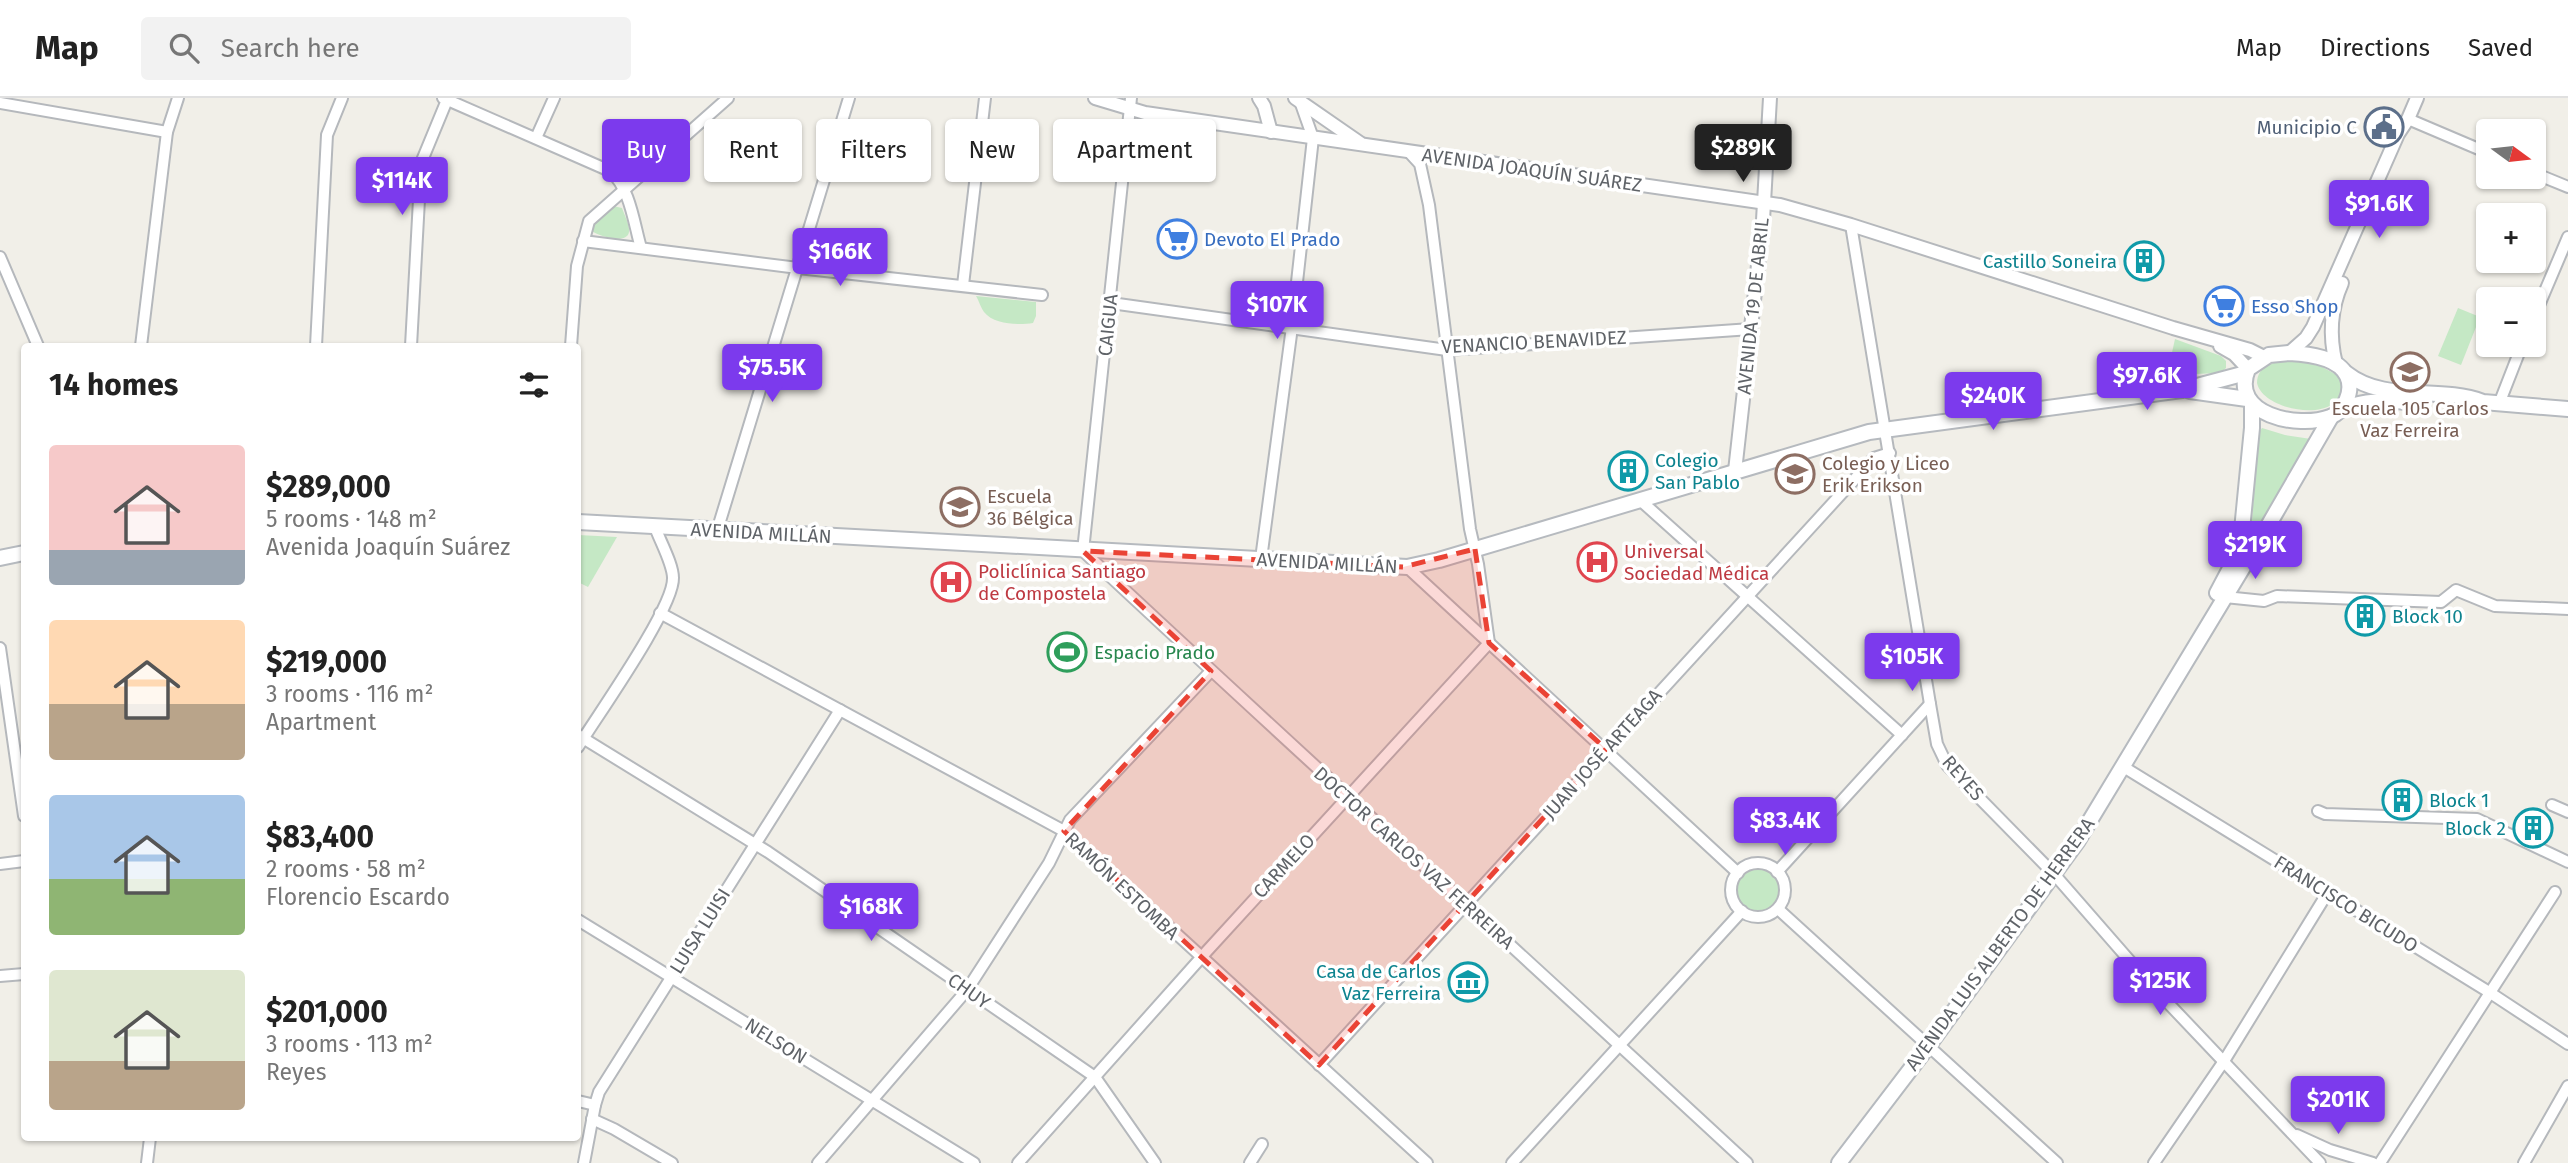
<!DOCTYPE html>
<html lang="en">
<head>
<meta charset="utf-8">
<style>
  body { margin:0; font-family:"Fira Sans",sans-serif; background:#f2f2f2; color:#222; height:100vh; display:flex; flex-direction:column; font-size:26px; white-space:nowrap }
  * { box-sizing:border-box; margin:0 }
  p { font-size:23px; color:#767676 }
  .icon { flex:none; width:38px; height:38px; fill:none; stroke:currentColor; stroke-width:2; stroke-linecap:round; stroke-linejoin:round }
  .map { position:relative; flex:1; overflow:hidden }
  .details { position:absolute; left:21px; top:245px; width:560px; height:798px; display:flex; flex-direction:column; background:#fff; border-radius:7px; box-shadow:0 2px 5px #0004 }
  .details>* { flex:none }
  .hud { position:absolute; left:602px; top:21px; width:665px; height:63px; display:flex; gap:14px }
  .needle { width:46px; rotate:105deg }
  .tools { position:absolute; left:2476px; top:21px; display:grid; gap:14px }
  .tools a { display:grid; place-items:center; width:70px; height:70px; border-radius:7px; background:#fff; box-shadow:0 2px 5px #0004; font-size:35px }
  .price { position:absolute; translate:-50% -60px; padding:0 16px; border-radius:7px; background:#7c3aed; color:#fff; font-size:23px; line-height:46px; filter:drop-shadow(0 2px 4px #0008) }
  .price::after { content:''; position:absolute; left:50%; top:42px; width:21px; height:16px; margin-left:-10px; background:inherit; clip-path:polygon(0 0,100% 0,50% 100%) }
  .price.current { background:#222; color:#fff }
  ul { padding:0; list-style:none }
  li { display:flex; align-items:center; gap:21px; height:175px; padding:0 28px }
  li span { display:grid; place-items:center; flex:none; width:196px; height:140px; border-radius:7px; color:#555 }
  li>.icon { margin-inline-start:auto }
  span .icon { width:84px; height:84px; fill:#fffc; stroke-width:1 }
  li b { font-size:30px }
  h2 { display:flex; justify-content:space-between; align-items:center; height:84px; padding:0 28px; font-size:30px }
  .pill { padding:0 24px; border-radius:7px; background:#fff; box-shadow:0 2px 5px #0004; font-size:24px; line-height:63px }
  .pill.current { background:#7c3aed; color:#fff }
  header { display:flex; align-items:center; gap:42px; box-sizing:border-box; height:98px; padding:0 35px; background:#fff; border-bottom:2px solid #e0e0e0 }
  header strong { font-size:33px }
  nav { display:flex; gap:38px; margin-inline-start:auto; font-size:24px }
  .search { width:490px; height:63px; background:#f2f2f2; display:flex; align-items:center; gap:18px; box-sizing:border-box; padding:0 24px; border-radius:7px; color:#767676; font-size:26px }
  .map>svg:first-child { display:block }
</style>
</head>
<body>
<header>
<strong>Map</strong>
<div class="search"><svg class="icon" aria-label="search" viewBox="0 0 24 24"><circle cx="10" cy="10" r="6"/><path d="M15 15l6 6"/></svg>Search here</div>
<nav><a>Map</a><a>Directions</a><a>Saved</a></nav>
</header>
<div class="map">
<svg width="2568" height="1065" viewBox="0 0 2568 1065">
  <rect width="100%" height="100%" fill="#f1efe8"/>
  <g fill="#c5e8c5">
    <path d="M613,108L622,110C624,116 630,127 629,134C627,147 598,138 592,133L594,126Z"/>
    <path d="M976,198L1036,204V218L1033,225C1019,227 994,227 984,214C981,210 979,203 976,198Z"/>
    <path d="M2458,210L2480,219L2461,267L2438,258Z"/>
    <path d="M2175,241L2221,258L2226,263V270L2221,275L2167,277Z"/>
    <path d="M2290,262L2317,266L2342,280C2351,329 2263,315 2257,285C2258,266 2275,264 2290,262Z"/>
    <path d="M2262,330L2285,337L2311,341L2310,349L2273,404L2256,442L2253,441L2251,437L2258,335Z"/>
    <path d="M578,437L617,439L588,489L578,484Z"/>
    <circle cx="1759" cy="793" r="22"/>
  </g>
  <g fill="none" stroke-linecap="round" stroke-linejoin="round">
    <g stroke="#b5b8bc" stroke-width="14">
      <g id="minor">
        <path d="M443,0L610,73C630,89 634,126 641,150"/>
        <path d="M1131,0L1083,453C1303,659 1526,860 1747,1065"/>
        <path d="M0,5L167,34"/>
        <path d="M2408,21L2488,55"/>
        <path d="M536,40L554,0"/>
        <path d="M1409,54L1420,66L1429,107L1470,431L1478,466L1489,545"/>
        <path d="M2534,75L2568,89"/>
        <path d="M1851,127L1930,606L1937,646L1947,667L2054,776L2150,886L2320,1065"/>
        <path d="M583,143L798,170L1042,197"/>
        <path d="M0,159L38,248"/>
        <path d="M963,187L985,0"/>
        <path d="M1111,205L1447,252L1751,231"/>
        <path d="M2534,219L2568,139"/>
        <path d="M141,248L167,34L178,0"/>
        <path d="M316,248L327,37L342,0"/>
        <path d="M411,248L421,65L447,2"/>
        <path d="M571,248L577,168L589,123L728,0"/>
        <path d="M2499,306L2522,247"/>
        <path d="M1640,402L1902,637"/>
        <path d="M717,433L849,0"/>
        <path d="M1261,461L1292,229L1313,40L1301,6"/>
        <path d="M1407,469L1738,775"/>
        <path d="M2225,499L2264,503L2277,498L2441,504L2456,492L2495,508L2568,511"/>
        <path d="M660,515L1064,733L1427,1065"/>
        <path d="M0,550L24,718"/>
        <path d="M578,637L768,754L1095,979L1155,1065"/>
        <path d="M578,649C597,618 674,510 673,480C673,466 660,443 655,429"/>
        <path d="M2122,668L2489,894L2568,946"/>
        <path d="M2552,707L2568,714"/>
        <path d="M2318,713L2325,716L2477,721L2568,764"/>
        <circle cx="1758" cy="792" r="27"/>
        <path d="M0,766L24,763"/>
        <path d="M1777,774L1930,606"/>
        <path d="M1778,811L2057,1065"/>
        <path d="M578,822L974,1065"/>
        <path d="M0,878L24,876"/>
        <path d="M1319,967L1874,360L1890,355"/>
        <path d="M578,1003L595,1007"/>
        <path d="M592,1021L614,1031L672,1065"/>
        <path d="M2297,1037L2330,1052L2373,1065"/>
        <path d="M147,1065L150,1040"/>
        <path d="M584,1065L595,1007L599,994L840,612"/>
        <path d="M818,1065L967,892L1049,765L1070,722L1211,573"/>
        <path d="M1018,1065L1207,853L1489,545"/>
        <path d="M1250,1065L1262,1046"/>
        <path d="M1512,1065L1742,813"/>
        <path d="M2154,1065L2224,963L2328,794"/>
        <path d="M2380,1065L2555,794"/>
        <path d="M2524,1065L2568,988"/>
      </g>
    </g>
    <g stroke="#b5b8bc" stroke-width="16">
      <g id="tertiary">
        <path d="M1095,0L1145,15L1780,107L1851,127L2173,230L2250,252L2264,259"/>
        <path d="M1259,0L1264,8L1271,34"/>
        <path d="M1295,0L1360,45"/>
        <path d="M2220,248L2234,256L2248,271"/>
        <path d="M2289,255L2306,240L2313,229L2398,36L2408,21L2417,0"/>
        <path d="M2336,266C2329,238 2330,212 2342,185"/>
        <path d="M1735,373L1763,122L1770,0"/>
      </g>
    </g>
    <g stroke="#b6babf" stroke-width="18">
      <g id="secondary">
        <path d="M2289,255C2309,256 2338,259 2347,278C2354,293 2344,314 2330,319C2298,331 2229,317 2248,271L2269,257Z"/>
        <path d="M2346,275C2385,306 2438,287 2483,304L2568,311"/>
        <path d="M2190,293L2247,301"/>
        <path d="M2339,313C2360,302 2386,302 2408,304"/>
        <path d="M578,424L1407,469L1439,462L1869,334L2182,292L2246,275"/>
        <path d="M0,460L24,455"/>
        <path d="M2217,495L2236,459L2241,442L2252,330V308"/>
        <path d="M1839,1065L1929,947L2077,744L2268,428L2331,319"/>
      </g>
    </g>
    <use href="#minor" stroke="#fff" stroke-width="10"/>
    <use href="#tertiary" stroke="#fff" stroke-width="12"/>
    <use href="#secondary" stroke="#fff" stroke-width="14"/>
  </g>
  <path fill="#ea4335" fill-opacity="0.2" stroke="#ea4335" stroke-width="5" stroke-dasharray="14 9" stroke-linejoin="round" d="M1475,451L1489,545L1606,651L1319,967L1064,733L1211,573L1083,453L1403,469Z"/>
  <defs>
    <g id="civic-ring" transform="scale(2.0125)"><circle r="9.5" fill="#fff" stroke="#5c6f8a" stroke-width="1.5"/><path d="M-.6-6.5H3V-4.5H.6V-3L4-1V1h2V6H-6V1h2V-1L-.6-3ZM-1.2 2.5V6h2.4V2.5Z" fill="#5c6f8a"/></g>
    <g id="supermarket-ring" transform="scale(2.0125)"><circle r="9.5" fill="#fff" stroke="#3f7fe0" stroke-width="1.5"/><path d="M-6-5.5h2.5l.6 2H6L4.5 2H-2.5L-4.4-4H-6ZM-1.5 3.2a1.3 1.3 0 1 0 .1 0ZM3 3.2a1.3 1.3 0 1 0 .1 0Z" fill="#3f7fe0"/></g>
    <g id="building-ring" transform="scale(2.0125)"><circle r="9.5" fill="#fff" stroke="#0f9aa8" stroke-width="1.5"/><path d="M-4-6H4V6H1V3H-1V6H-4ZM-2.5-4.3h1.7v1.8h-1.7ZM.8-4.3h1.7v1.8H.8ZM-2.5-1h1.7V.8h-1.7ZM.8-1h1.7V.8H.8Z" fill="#0f9aa8"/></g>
    <g id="school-ring" transform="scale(2.0125)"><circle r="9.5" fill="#fff" stroke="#8d6e63" stroke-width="1.5"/><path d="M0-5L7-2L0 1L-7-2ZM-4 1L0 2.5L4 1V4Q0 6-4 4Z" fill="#8d6e63"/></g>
    <g id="hospital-ring" transform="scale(2.0125)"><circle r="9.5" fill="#fff" stroke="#e0444e" stroke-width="1.5"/><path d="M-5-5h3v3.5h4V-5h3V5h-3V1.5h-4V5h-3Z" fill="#e0444e"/></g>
    <g id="stadium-ring" transform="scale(2.0125)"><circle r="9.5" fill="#fff" stroke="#2e9e5b" stroke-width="1.5"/><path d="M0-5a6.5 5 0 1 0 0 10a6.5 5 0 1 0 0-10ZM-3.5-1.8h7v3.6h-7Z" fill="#2e9e5b"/></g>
    <g id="museum-ring" transform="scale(2.0125)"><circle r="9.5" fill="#fff" stroke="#0f9aa8" stroke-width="1.5"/><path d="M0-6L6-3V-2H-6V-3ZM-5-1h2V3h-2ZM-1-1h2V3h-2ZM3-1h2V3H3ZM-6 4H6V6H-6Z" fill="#0f9aa8"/></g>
  </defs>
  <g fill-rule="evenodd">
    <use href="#civic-ring" x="2384" y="29"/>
    <use href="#supermarket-ring" x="1177" y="141"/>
    <use href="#building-ring" x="2144" y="163"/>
    <use href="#supermarket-ring" x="2224" y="208"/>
    <use href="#school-ring" x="2410" y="274"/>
    <use href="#building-ring" x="1628" y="373"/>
    <use href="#school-ring" x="1795" y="376"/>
    <use href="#school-ring" x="960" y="409"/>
    <use href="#hospital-ring" x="1597" y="464"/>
    <use href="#hospital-ring" x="951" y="484"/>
    <use href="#building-ring" x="2365" y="518"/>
    <use href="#stadium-ring" x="1067" y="554"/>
    <use href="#building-ring" x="2402" y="702"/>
    <use href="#building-ring" x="2533" y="730"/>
    <use href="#museum-ring" x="1468" y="884"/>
  </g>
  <g text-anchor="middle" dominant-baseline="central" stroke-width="7" stroke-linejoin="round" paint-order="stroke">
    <g font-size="19" fill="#4e5e75" stroke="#fff" text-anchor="end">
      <text x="2357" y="29">Municipio C</text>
    </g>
    <g font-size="19" fill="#5f6368" stroke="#fff">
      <text transform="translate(1532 72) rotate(8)">AVENIDA JOAQUÍN SUÁREZ</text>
      <text transform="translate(1753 208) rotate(-84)">AVENIDA 19 DE ABRIL</text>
      <text transform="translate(1108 227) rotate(-84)">CAIGUA</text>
      <text transform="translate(1534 244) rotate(-3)">VENANCIO BENAVIDEZ</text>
      <text transform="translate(761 435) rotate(3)">AVENIDA MILLÁN</text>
      <text transform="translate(1327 465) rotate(3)">AVENIDA MILLÁN</text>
      <text transform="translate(1602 656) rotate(-48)">JUAN JOSÉ ARTEAGA</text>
      <text transform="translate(1963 680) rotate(49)">REYES</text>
      <text transform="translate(1414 760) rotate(42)">DOCTOR CARLOS VAZ FERREIRA</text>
      <text transform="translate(1284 768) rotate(-47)">CARMELO</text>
      <text transform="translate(1122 788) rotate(43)">RAMÓN ESTOMBA</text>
      <text transform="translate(2346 806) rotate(32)">FRANCISCO BICUDO</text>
      <text transform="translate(700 833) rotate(-58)">LUISA LUISI</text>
      <text transform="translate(2000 846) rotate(-54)">AVENIDA LUIS ALBERTO DE HERRERA</text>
      <text transform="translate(969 893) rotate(35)">CHUY</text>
      <text transform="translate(776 943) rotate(32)">NELSON</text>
    </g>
    <g font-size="19" fill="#366cbe" stroke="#fff" text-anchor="start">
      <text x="1204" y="141">Devoto El Prado</text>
      <text x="2251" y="208">Esso Shop</text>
    </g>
    <g font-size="19" fill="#0d838f" stroke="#fff" text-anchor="end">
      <text x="2117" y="163">Castillo Soneira</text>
      <text x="1655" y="362" text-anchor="start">Colegio<tspan x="1655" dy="22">San Pablo</tspan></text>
      <text x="2392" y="518" text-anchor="start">Block 10</text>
      <text x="2429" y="702" text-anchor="start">Block 1</text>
      <text x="2506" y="730">Block 2</text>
      <text x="1441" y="873">Casa de Carlos<tspan x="1441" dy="22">Vaz Ferreira</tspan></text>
    </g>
    <g font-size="19" fill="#785e54" stroke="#fff" text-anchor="start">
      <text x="2410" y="310" text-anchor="middle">Escuela 105 Carlos<tspan x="2410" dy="22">Vaz Ferreira</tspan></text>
      <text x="1822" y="365">Colegio y Liceo<tspan x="1822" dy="22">Erik Erikson</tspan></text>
      <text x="987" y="398">Escuela<tspan x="987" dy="22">36 Bélgica</tspan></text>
    </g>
    <g font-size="19" fill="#be3a42" stroke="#fff" text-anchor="start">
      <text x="1624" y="453">Universal<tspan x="1624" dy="22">Sociedad Médica</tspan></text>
      <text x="978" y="473">Policlínica Santiago<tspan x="978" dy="22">de Compostela</tspan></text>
    </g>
    <g font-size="19" fill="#27864d" stroke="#fff" text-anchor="start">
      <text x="1094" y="554">Espacio Prado</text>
    </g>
  </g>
</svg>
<div class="tools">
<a><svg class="needle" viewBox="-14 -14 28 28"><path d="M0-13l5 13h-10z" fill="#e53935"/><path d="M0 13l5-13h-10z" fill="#767676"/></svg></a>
<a>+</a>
<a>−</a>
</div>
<b class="price current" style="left:1743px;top:86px">$289K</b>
<b class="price" style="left:402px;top:119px">$114K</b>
<b class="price" style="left:2379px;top:142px">$91.6K</b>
<b class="price" style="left:840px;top:190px">$166K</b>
<b class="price" style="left:1277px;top:243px">$107K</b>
<b class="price" style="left:772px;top:306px">$75.5K</b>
<b class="price" style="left:2147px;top:314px">$97.6K</b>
<b class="price" style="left:1993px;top:334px">$240K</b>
<b class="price" style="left:2255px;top:483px">$219K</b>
<b class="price" style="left:1912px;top:595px">$105K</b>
<b class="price" style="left:1785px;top:759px">$83.4K</b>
<b class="price" style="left:871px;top:845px">$168K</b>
<b class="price" style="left:2160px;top:919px">$125K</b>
<b class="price" style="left:2338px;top:1038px">$201K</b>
<div class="hud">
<a class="pill current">Buy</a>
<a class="pill">Rent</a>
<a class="pill">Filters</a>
<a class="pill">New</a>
<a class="pill">Apartment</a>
</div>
<section class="details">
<h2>14 homes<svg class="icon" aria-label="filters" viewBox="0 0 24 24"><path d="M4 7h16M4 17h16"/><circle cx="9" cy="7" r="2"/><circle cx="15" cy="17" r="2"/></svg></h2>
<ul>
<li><span style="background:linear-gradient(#f6c9c9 75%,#9aa5b1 0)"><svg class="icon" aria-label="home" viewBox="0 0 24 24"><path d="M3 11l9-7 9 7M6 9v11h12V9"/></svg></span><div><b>$289,000</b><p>5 rooms · 148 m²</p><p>Avenida Joaquín Suárez</p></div></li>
<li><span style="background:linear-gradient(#ffd9b3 60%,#b9a48a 0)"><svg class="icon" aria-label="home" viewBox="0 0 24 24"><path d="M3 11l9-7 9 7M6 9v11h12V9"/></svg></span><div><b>$219,000</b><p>3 rooms · 116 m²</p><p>Apartment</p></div></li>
<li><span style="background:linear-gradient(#a9c7e8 60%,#8fb573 0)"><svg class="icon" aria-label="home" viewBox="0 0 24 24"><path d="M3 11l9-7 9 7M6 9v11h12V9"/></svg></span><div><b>$83,400</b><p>2 rooms · 58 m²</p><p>Florencio Escardo</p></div></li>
<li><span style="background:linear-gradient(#dfe7d0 65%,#b9a48a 0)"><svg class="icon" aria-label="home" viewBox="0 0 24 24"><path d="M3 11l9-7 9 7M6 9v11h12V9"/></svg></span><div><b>$201,000</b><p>3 rooms · 113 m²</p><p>Reyes</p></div></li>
</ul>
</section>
</div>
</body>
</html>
